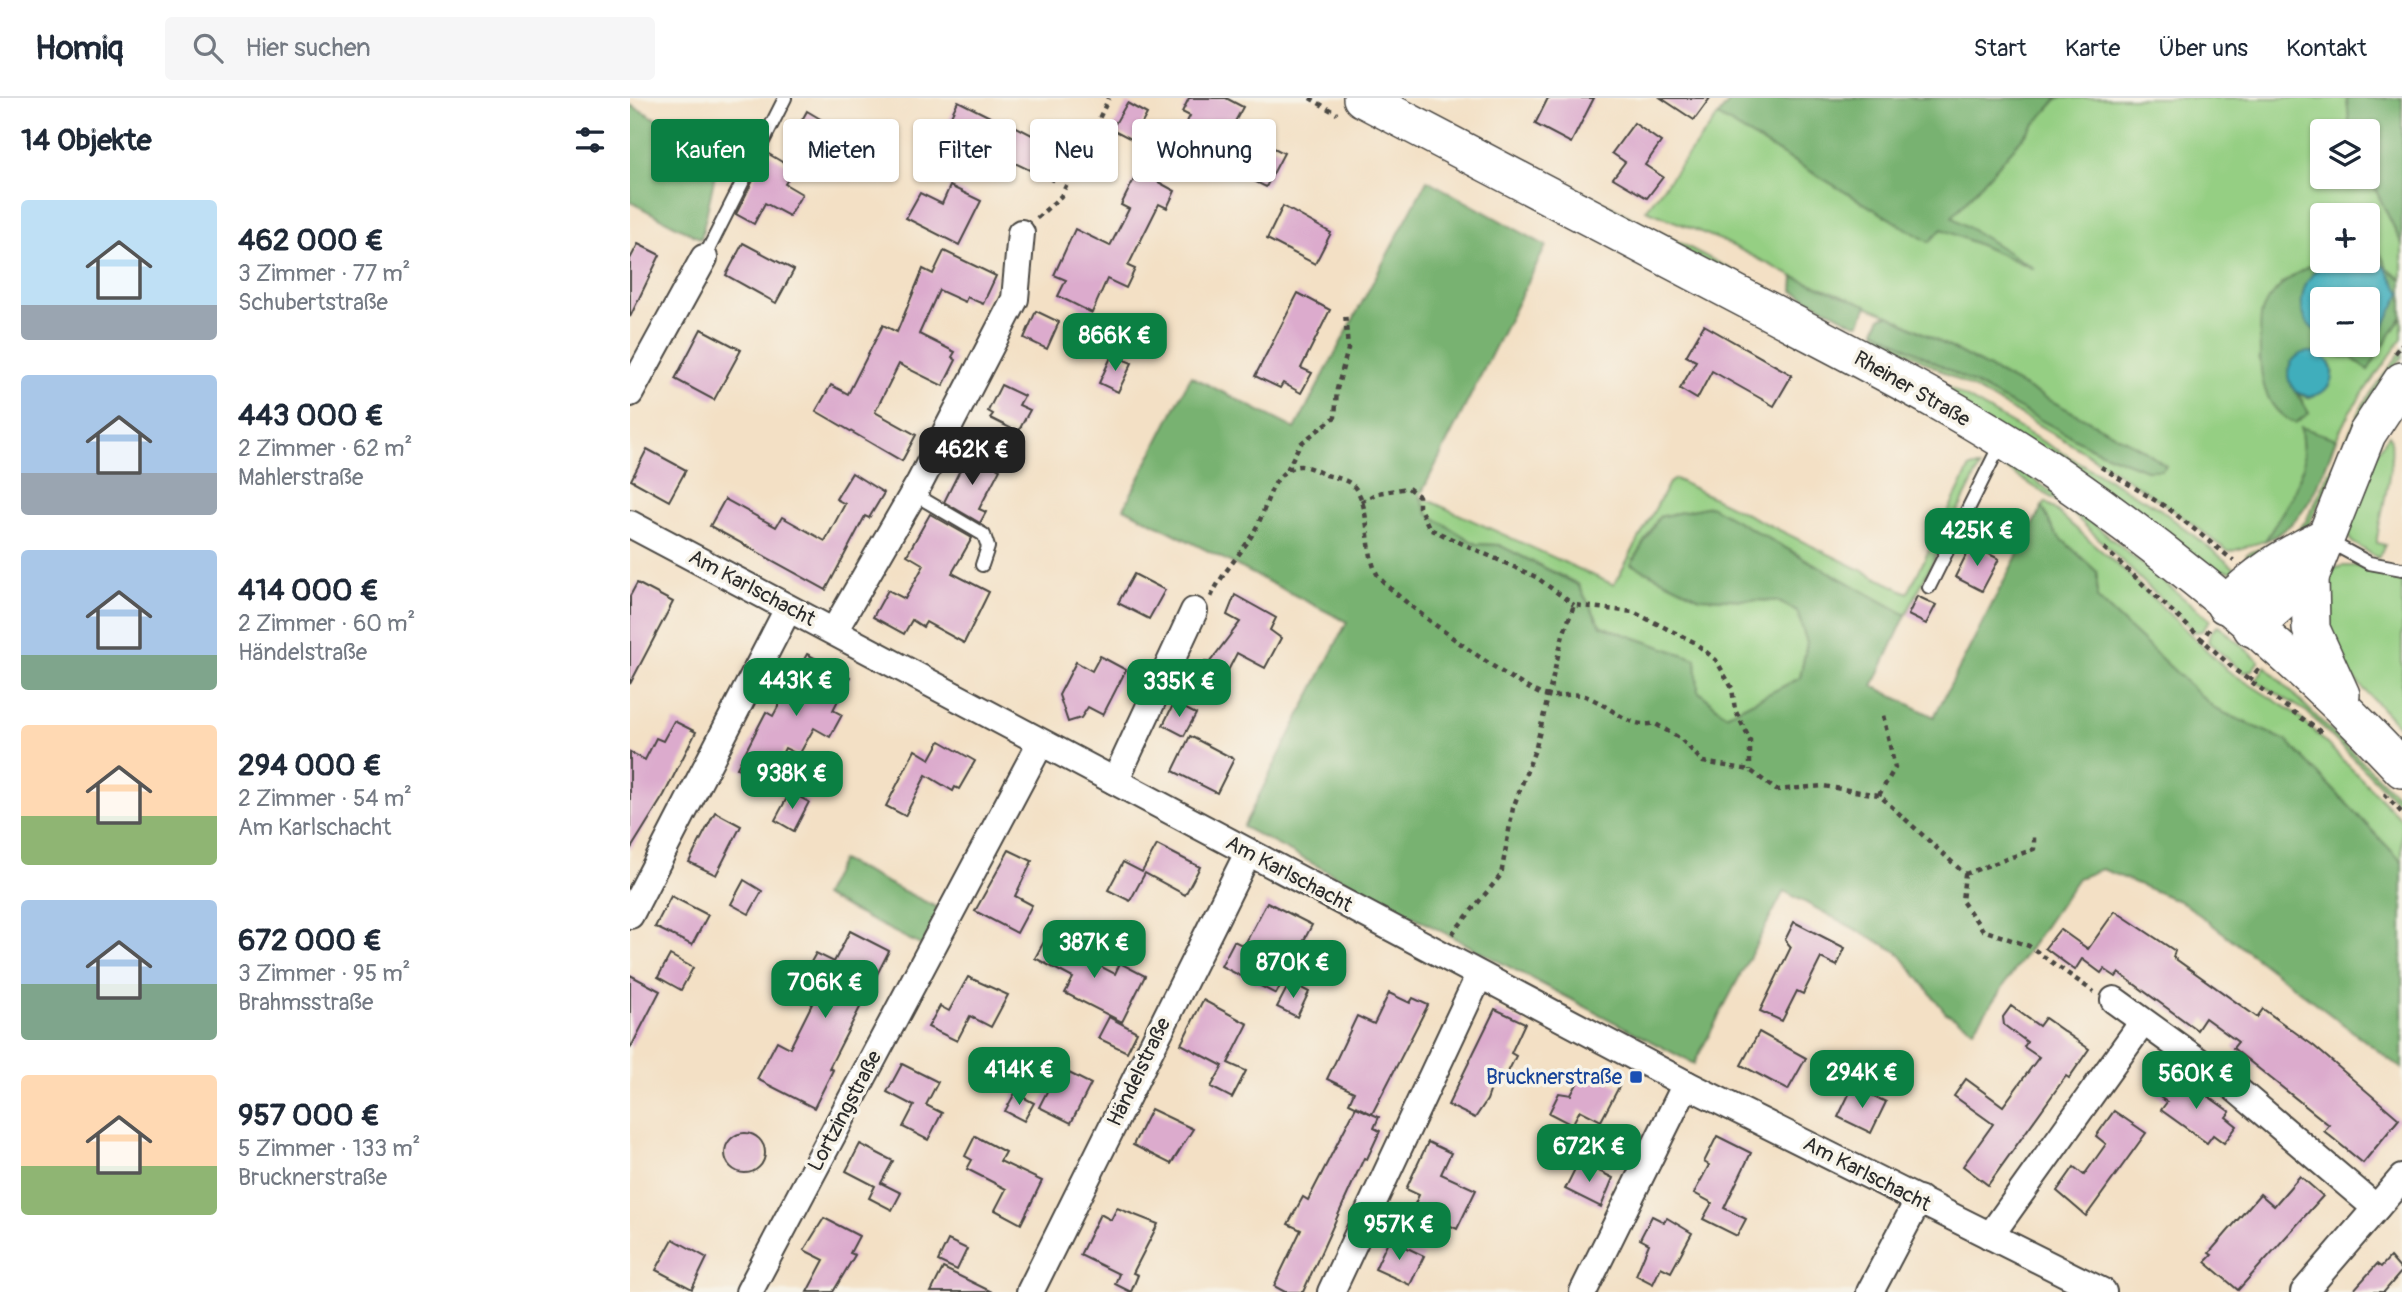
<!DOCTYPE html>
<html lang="de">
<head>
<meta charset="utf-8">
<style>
  body { margin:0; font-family:Pangolin,sans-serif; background:#f6f6f7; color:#1f2937; height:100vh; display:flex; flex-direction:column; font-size:26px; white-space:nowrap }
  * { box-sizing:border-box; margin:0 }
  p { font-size:23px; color:#747a83 }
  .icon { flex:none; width:38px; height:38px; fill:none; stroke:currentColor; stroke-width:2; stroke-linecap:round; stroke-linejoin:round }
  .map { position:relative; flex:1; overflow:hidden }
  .drawer { display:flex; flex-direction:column; background:#fff; width:630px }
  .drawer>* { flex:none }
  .banner { position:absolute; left:21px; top:21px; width:665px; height:63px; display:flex; gap:14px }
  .controls { position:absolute; left:1680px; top:21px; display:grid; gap:14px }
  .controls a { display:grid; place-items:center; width:70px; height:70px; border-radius:7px; background:#fff; box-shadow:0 2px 5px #0004; font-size:35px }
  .price { position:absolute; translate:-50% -60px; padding:0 16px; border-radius:14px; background:#0b8043; color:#fff; font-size:23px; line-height:46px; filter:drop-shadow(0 2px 4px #0008) }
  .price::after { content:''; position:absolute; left:50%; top:42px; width:21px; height:16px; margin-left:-10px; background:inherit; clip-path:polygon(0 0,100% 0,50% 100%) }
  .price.active { background:#222; color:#fff }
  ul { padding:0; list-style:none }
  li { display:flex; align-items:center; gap:21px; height:175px; padding:0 21px }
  li span { display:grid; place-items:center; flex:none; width:196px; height:140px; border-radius:7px; color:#555 }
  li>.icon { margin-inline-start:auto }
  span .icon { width:84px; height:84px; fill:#fffc; stroke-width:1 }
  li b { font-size:30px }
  h2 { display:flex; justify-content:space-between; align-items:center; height:84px; padding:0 21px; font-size:30px }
  .chip { padding:0 24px; border-radius:7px; background:#fff; box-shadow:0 2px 5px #0004; font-size:24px; line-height:63px }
  .chip.active { background:#0b8043; color:#fff }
  header { display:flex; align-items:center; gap:42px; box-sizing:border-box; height:98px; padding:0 35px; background:#fff; border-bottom:2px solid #e0e1e3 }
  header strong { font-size:33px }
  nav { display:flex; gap:38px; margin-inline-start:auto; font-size:24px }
  .search { width:490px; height:63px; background:#f6f6f7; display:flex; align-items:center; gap:18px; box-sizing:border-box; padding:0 24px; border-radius:7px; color:#747a83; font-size:26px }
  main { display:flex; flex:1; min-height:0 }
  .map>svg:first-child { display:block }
</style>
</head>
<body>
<header>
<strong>Homiq</strong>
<div class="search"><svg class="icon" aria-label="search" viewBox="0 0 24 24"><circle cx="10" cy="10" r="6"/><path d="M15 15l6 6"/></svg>Hier suchen</div>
<nav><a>Start</a><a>Karte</a><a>Über uns</a><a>Kontakt</a></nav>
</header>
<main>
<section class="drawer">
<h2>14 Objekte<svg class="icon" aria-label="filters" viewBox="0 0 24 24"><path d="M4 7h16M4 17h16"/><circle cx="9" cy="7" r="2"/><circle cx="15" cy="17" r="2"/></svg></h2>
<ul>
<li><span style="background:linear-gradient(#bfe0f5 75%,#9aa5b1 0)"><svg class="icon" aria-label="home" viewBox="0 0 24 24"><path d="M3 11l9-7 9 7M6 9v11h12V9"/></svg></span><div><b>462 000 €</b><p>3 Zimmer · 77 m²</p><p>Schubertstraße</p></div></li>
<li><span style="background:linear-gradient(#a9c7e8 70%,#9aa5b1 0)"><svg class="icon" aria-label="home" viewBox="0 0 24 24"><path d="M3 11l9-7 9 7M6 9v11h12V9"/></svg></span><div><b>443 000 €</b><p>2 Zimmer · 62 m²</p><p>Mahlerstraße</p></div></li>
<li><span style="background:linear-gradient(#a9c7e8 75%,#7fa58c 0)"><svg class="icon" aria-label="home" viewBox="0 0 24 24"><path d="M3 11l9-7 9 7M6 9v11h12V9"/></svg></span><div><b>414 000 €</b><p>2 Zimmer · 60 m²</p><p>Händelstraße</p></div></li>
<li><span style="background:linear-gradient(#ffd9b3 65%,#8fb573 0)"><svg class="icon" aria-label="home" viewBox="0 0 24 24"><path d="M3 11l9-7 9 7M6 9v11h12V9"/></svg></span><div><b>294 000 €</b><p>2 Zimmer · 54 m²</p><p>Am Karlschacht</p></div></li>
<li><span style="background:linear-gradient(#a9c7e8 60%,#7fa58c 0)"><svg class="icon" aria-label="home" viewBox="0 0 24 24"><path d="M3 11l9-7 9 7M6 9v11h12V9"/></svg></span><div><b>672 000 €</b><p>3 Zimmer · 95 m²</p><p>Brahmsstraße</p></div></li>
<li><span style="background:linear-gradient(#ffd9b3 65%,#8fb573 0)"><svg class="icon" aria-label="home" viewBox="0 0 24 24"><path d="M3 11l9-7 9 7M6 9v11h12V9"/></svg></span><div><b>957 000 €</b><p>5 Zimmer · 133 m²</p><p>Brucknerstraße</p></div></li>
</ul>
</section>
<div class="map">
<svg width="1772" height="1194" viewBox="0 0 1772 1194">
  <rect width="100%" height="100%" fill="#f7f3e8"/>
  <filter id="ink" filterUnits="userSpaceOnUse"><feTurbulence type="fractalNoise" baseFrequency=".0143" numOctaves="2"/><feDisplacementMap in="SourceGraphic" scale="14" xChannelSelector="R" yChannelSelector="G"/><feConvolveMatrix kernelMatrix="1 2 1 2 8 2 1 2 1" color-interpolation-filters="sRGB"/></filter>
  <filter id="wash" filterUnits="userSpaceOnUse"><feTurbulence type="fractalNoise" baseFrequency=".00686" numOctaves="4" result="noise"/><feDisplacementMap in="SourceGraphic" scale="28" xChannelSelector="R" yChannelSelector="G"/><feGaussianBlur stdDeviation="1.57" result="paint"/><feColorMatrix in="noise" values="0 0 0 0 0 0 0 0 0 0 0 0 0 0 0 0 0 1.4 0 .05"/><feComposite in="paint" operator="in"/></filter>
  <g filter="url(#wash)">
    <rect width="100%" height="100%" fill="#f3e0c5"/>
    <g fill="#95cf83" stroke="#607d57" stroke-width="2">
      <path d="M1428,0H1717L1720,33H1692V79H1738V76L1772,146V182L1757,169L1744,144L1738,145V117H1692V161L1651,186L1629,263L1678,315L1669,296L1679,300C1699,289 1715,273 1689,255L1722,260L1738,272L1772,218V241L1720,313L1706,341L1671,330L1674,367L1663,397L1635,443L1599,454C1491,368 1367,303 1246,237L1245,232L1464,351L1516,372L1512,351L1259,217L1164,179L1093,143L1016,112L1088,18L1299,144L1312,130L1398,168L1321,120Z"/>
      <path d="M941,88L1221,234L1218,241L943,94Z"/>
      <path d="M1247,248L1530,411L1606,471L1602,474L1581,469L1560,456L1244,255Z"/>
      <path d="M1772,252V259L1738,305L1680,424L1669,437L1619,469L1614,465L1617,456L1663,437L1676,423L1734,305Z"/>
      <path d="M1759,337C1768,352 1750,420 1747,440V445L1755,447L1748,460L1722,444L1714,432L1739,365Z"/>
      <path d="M1373,360L1443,409L1580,522L1572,533L1565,534L1436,409L1367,365Z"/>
      <path d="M1340,369H1350L1276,517L1080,408L1029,419L1001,466L1070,500L1147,503L1167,513L1177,545L1170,580L1096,617L1068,593L1066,561L971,528L948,486L869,447L846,446L798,416L789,398L984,487L1039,385L1045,381L1278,495Z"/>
      <path d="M1416,404L1500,478L1597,572L1663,614L1682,631L1772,722V764L1657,643L1585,611L1467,500V474L1425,435L1412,409Z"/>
      <path d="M1712,468H1726L1772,478V632L1709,565C1695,540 1689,500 1697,473Z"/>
      <path d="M1588,527L1629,563L1622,572L1614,575L1578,544L1580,535Z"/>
      <path d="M1635,568L1772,703V709L1677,614L1626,583Z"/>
    </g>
    <g fill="#78b271" stroke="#526e4e" stroke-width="2">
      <path d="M1102,0H1428L1322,119L1405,171L1312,131L1299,144L1088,18Z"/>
      <path d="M1717,0H1772V146L1738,76V33H1720Z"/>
      <path d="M0,7L90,54L71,141L0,104Z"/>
      <path d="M797,82L916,148L790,398L798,416L846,446L869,447L948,487L971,528L1066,561L1068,593L1096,617L1170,580L1177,545L1167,513L1147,503L1070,500L1001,466L1029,419L1080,408L1276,517L1243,588L1304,619L1412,409L1425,435L1467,474V500L1585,611L1657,643L1772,764V971L1554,805L1472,771L1448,780L1344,931L1316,915L1268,854L1154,793L1064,966L613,729L717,524L494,410L561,278L665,331Z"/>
      <path d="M1744,144L1757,169L1772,182V218L1738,272L1722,260L1680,254L1660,284L1679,315L1665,325C1630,310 1629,271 1630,237C1631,229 1629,218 1633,211C1647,185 1678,163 1704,163L1688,172V236L1692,237V247H1738V240L1752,232L1738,157V145Z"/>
      <path d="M1164,179L1237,207L1230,225L1225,226L1163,193Z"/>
      <path d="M1259,217L1512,351L1536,368L1532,372H1516L1464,351L1245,232L1251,219Z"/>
      <path d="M1671,329L1706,341C1690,382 1679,424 1635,443L1663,397L1674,367Z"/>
      <path d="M211,762L310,811L292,848L193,798Z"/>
    </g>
    <g fill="#3faebc" stroke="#356c74" stroke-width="2">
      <path d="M1738,157L1756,170L1771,195L1752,232L1738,240V201H1692V237C1658,221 1670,170 1705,163C1715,161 1728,163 1738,163Z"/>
      <circle cx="1680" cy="276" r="22"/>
    </g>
    <g id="blocks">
      <g fill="#dcabcd">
        <path d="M559,0H596L613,9L596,40L577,30L565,52L547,43L560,18L552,14Z"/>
        <path d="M918,0H964L941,45L905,26Z"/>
        <path d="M1031,0H1080L1064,22Z"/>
        <path d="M328,3L372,25L373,22L437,55L423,83L314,32Z"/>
        <path d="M497,5L517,16L503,42L482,31Z"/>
        <path d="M177,13L209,32L192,63L160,44Z"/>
        <path d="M1004,25L1031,44L1015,67L1033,79L1017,100L983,80L995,64L982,55Z"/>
        <path d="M626,41L654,55L636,89L608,75Z"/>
        <path d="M137,55L164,71L155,86L172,96L159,118L135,105L124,126L106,116Z"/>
        <path d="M508,73L545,93L537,110L529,106L498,168L505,171L496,190L477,181L462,215L428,198L436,182L424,177L445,131L480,148L499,111L491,107Z"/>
        <path d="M320,88L351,103L329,147L276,120L290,95L312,106Z"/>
        <path d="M653,108L701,135L685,166L637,141Z"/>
        <path d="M113,145L164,172L146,205L96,177Z"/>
        <path d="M8,146L30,157L0,219V161Z"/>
        <path d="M314,153L366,178L353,206L337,199L335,204L309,192L289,236L325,254L322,259L326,262L313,288L269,266L245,314L286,337L272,363L186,313L201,287L218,296L253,227L267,234L293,171L303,176Z"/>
        <path d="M668,195L700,212L671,270L682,275L671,295L653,285L650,290L625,278Z"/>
        <path d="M406,213L429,224L417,251L394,240Z"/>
        <path d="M1074,227L1162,277L1144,308L1082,273L1067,301L1050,291L1066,263L1056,258Z"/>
        <path d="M71,231L111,252L84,302L45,281Z"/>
        <path d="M482,257L502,265L488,294L469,285Z"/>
        <path d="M371,287L394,298L389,307L400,312L388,334L360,320L363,316L358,313Z"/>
        <path d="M17,351L56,372L39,403L1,382Z"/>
        <path d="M339,354L370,371L349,411L356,414L350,425L314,404Z"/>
        <path d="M222,375L254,395L239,420L235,418L196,492L80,428L95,401L146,429L152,419L195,443L215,406L206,401Z"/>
        <path d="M300,416L342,440L322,475L359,494L334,545L296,524L293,529L282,522L274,536L243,519L258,492L275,501L294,467L277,457Z"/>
        <path d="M1341,447L1369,461L1352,493L1325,479Z"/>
        <path d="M504,476L535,492L519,521L488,505Z"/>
        <path d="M7,485L43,504L0,586V498Z"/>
        <path d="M605,497L646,520L640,532L651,540L635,570L607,555L586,596L563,584L575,563L579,565L610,524L597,517Z"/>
        <path d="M1287,498L1306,507L1296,526L1278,517Z"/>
        <path d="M177,556L220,579L203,612L212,617L200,639L184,630L169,657L155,650L137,686L107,670L136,614L143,618Z"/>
        <path d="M470,558L496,572L473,617L458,609L451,620L438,624L429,597L446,564L462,573Z"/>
        <path d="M544,605L566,616L554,638L533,627Z"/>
        <path d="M44,623L66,634L34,697L0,752V654L15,662L26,640L33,643Z"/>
        <path d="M560,638L604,661L587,695L543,673Z"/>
        <path d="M310,643L345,663L329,691L325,689L323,693L296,677L275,718L256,708L285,652L300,661Z"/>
        <path d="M160,694L179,704L164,733L145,722Z"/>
        <path d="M85,714L111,728L86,777L59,764Z"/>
        <path d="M527,747L570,769L555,797L515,775L500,803L478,792L493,764L512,774Z"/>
        <path d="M379,752L402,763L385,798L402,807L387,835L345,813Z"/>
        <path d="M114,782L132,793L119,816L101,806Z"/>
        <path d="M41,798L78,817L62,847L25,829Z"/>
        <path d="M637,804L682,827L646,896L591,868L604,843L614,848Z"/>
        <path d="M1485,813L1545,853L1543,859L1627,919L1633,911L1684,948L1769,1021L1733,1065L1694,1033L1699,1027L1603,950L1608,944L1575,920L1567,932L1489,875L1486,879L1474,871L1471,875L1452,861L1445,872L1415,850L1430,831L1458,851Z"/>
        <path d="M1164,824L1215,850L1207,868L1191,860L1173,896L1167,893L1152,923L1130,913L1161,849L1155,842Z"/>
        <path d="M220,833L259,853L199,970L203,972L184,1010L127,981L147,943L160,950L190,890L172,880L186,855L204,864Z"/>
        <path d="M416,840L485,876L490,865L515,878L492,924L435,895L443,880L405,860Z"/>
        <path d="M40,857L63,870L51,892L28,879Z"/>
        <path d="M0,877L30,893L0,951Z"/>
        <path d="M338,879L378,897L361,929L340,918L327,943L298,929L310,908L319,913Z"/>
        <path d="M660,884L679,894L667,919L647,909Z"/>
        <path d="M759,895L780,905L783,900L798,907L742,1016L719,1005L724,994L697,981L727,918L744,926Z"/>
        <path d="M573,902L618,926L598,965L616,973L602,1000L581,989L593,968L551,946Z"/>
        <path d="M1381,908L1409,928L1415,920L1459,951L1439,980L1436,978L1358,1087L1333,1068L1363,1026L1324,998L1336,981L1373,1008L1409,959L1394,949L1397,944L1374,927L1373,919Z"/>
        <path d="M865,911L895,925L881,955L886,958L872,986L864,982L857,1002L845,1020L818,1007Z"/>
        <path d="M479,919L507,934L497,954L468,940Z"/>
        <path d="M1129,934L1176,960L1158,992L1111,967Z"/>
        <path d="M272,966L308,984L296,1007L312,1015L298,1042L273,1029L284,1008L257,994Z"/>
        <path d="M429,970L461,986L441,1025L409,1009Z"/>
        <path d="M955,971L989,989L971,1023L950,1012L942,1027L919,1015L929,995L941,997Z"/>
        <path d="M1538,978L1550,987L1554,981L1600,1014L1596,1019L1607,1028L1594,1045L1583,1037L1577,1045L1531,1012L1537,1004L1525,996Z"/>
        <path d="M1223,988L1256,1004L1241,1035L1208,1019Z"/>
        <path d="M385,995L404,1005L394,1023L375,1013Z"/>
        <path d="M726,1009L749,1019L744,1030L750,1033L737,1061L734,1060L673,1194H655L644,1188L671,1132L658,1126L673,1099L678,1102Z"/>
        <path d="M521,1011L563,1031L541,1066L503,1047Z"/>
        <path d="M1484,1013L1516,1035L1456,1118L1427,1093L1444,1069L1454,1077L1476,1046L1466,1038Z"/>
        <circle cx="115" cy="1055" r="20"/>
        <path d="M345,1038L375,1054L370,1063L412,1083L391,1126L365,1112L376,1091L337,1071L342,1062L335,1058Z"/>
        <path d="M1087,1038L1121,1055L1094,1110L1116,1121L1107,1138L1073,1121L1082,1105L1064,1095L1079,1067L1074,1064Z"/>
        <path d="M798,1044L821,1055L811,1076L846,1092L827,1131L783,1110L789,1097L776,1091Z"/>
        <path d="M230,1046L263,1063L251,1085L271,1095L262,1112L239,1100L245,1088L216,1073Z"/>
        <path d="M949,1063L983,1080L971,1109L935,1091Z"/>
        <path d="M1670,1078L1693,1098L1608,1192L1575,1164L1582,1157L1579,1155L1630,1096L1644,1108Z"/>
        <path d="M487,1110L528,1126L503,1175L508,1177L501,1194L485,1186L489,1176L450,1157L470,1116L481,1122Z"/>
        <path d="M1022,1118L1034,1124L1037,1120L1062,1135L1041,1174L1031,1169L1023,1186L1006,1177L1019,1146L1010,1141Z"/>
        <path d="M194,1120L229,1138L220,1155L225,1157L203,1194H177L194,1162L174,1152Z"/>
        <path d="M43,1141L77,1160L62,1191L26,1172Z"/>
        <path d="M759,1141L794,1158L780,1187L745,1171Z"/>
        <path d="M318,1142L337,1151L327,1172L308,1163Z"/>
        <path d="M1760,1159L1772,1173L1754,1194H1722L1747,1166L1751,1169Z"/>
        <path d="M313,1170L362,1194H301Z"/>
      </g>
    </g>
  </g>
  <g filter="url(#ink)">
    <use href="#blocks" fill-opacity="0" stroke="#494642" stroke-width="2"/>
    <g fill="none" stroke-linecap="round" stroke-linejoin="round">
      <g stroke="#494642" stroke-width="16">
        <g id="service">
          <path d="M74,160L155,0"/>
          <path d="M284,396L354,437L358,449L352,467"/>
          <path d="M1698,443L1739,465L1772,471"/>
          <path d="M1299,489L1371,345"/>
        </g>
      </g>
      <g stroke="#494642" stroke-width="30">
        <g id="minor">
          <path d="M0,295L74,160"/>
          <path d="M0,426L1056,986L1473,1194"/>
          <path d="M204,533L290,384L385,201L391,135"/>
          <path d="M485,683L564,513"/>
          <path d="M0,817L158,511"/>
          <path d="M1484,902L1600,986L1746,1110"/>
          <path d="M1360,1138L1513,924"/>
          <path d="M119,1194L410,646"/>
          <path d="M400,1194L618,755"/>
          <path d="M701,1194L849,878"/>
          <path d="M953,1194L1056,986"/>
          <path d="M1240,1194L1289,1101"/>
          <path d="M1674,1194L1772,1080"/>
        </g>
      </g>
      <g stroke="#494642" stroke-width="40">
        <g id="secondary">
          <path d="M732,0C867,71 1002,141 1137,212C1235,264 1338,315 1430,379C1552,464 1671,562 1772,671"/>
          <path d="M1680,479L1681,531L1711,597"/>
          <path d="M1595,507C1625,477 1655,458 1693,440"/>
          <path d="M1622,530L1680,479L1737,336L1772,283"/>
        </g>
      </g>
      <g stroke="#494642" stroke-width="4.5" stroke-dasharray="5 5" stroke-linecap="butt">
        <path d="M680,0L707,16"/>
        <path d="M407,120L431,98L479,0"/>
        <path d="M1765,255L1772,246"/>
        <path d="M1471,369L1539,411L1604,463"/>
        <path d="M657,372L670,346L705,319L707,291L718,251L715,214"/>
        <path d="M731,404L747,395L778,390L789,398V409L800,431L906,479L944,507"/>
        <path d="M1474,450L1605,572L1691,634"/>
        <path d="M581,499C593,472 614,454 627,428C637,410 640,380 661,370C674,364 685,373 696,377C712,381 723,382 730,398C740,421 736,456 747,476C758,496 892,593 914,597C926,600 939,595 951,597C975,602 999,633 1024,625L1051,641L1073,664L1120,672L1146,692L1193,688L1249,697L1335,776L1332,803L1353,832L1399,848L1464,894"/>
        <path d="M1571,544L1580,530"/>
        <path d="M1619,583L1629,570"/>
        <path d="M1754,696L1772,715"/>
        <path d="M1249,697L1265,670L1253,617"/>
        <path d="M1335,776L1404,751V738"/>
        <path d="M822,836L871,777L883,710L906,649L933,537L944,507L1003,514L1064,544L1086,562L1102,590L1105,612L1120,642V672"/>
      </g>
      <use href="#service" stroke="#fff" stroke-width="12"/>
      <use href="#minor" stroke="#fff" stroke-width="26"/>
      <use href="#secondary" stroke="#fff" stroke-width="37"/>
    </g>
  </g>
  <rect fill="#1a4fb4" stroke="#f7f3e8" stroke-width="2.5" x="999" y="972" width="14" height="14" rx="3.5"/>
  <g text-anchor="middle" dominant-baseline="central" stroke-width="7" stroke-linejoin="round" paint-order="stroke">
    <g font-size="21" fill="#2b2b2b" stroke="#f7f3e8">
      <text transform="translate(1282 291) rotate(30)">Rheiner Straße</text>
      <text transform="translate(122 490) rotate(28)">Am Karlschacht</text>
      <text transform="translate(659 776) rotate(28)">Am Karlschacht</text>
      <text transform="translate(509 974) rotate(-64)">Händelstraße</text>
      <text transform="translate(215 1013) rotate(-62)">Lortzingstraße</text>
      <text transform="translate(1237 1076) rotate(27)">Am Karlschacht</text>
    </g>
    <g font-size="21" fill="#164399" stroke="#f7f3e8" text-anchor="end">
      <text x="992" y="979">Brucknerstraße</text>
    </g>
  </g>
</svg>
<div class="controls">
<a><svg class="icon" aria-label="layers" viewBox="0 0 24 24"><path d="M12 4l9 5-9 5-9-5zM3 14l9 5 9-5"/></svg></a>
<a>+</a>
<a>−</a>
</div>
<b class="price" style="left:485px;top:275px">866K €</b>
<b class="price active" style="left:342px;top:389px">462K €</b>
<b class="price" style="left:1347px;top:470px">425K €</b>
<b class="price" style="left:166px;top:620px">443K €</b>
<b class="price" style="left:549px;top:621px">335K €</b>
<b class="price" style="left:162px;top:713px">938K €</b>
<b class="price" style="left:464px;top:882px">387K €</b>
<b class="price" style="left:663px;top:902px">870K €</b>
<b class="price" style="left:195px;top:922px">706K €</b>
<b class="price" style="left:389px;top:1009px">414K €</b>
<b class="price" style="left:1232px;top:1012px">294K €</b>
<b class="price" style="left:1566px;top:1013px">560K €</b>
<b class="price" style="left:959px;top:1086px">672K €</b>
<b class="price" style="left:769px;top:1164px">957K €</b>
<div class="banner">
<a class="chip active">Kaufen</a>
<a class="chip">Mieten</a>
<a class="chip">Filter</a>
<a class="chip">Neu</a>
<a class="chip">Wohnung</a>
</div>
</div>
</main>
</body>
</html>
